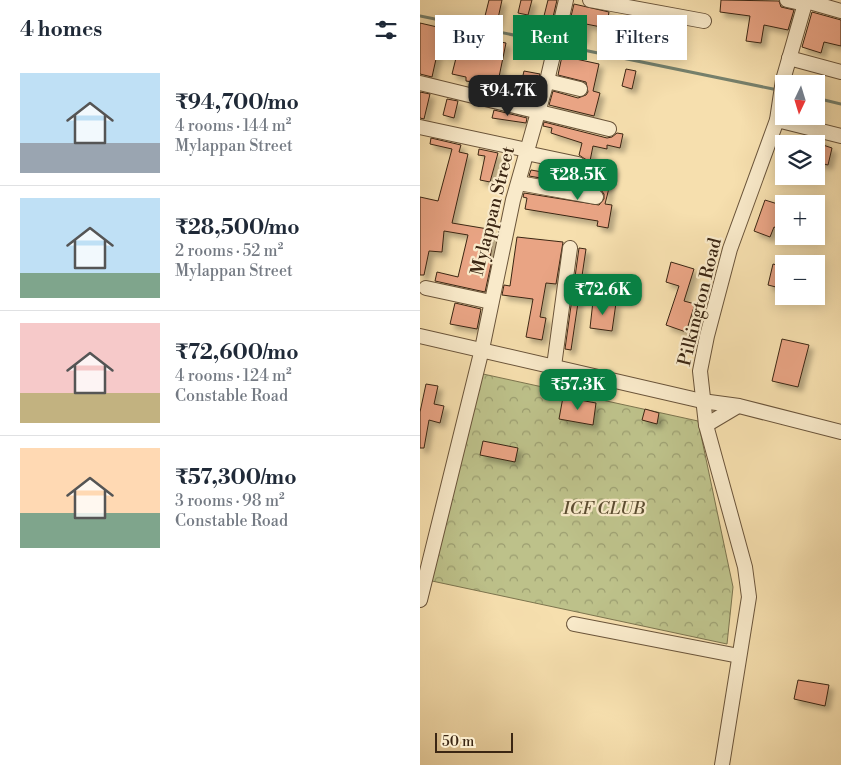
<!DOCTYPE html>
<html lang="en">
<head>
<meta charset="utf-8">
<style>
  body { margin:0; font-family:"Libre Bodoni",serif; background:#f6f6f7; color:#1f2937; height:100vh; display:flex; flex-direction:column; font-size:19px; white-space:nowrap }
  * { box-sizing:border-box; margin:0 }
  p { font-size:16px; color:#747a83 }
  .icon { flex:none; width:28px; height:28px; fill:none; stroke:currentColor; stroke-width:2; stroke-linecap:round; stroke-linejoin:round }
  .map { position:relative; flex:1; overflow:hidden }
  .details { display:flex; flex-direction:column; background:#fff; width:420px }
  .details>* { flex:none }
  .hud { position:absolute; left:15px; top:15px; width:330px; height:45px; display:flex; gap:10px }
  .needle { width:32px; rotate:184deg }
  .tools { position:absolute; left:355px; top:75px; display:grid; gap:10px }
  .tools a { display:grid; place-items:center; width:50px; height:50px; border-radius:0px; background:#fff; box-shadow:0 2px 12px #0003; font-size:25px }
  .scale { position:absolute; left:15px; bottom:12px; width:78px; box-sizing:border-box; padding-left:5px; border:2px solid #3b2613; border-top:0; font-size:14px; line-height:18px; white-space:nowrap; color:#3b2613; -webkit-text-stroke:4px #f9eaca; paint-order:stroke }
  .price { position:absolute; translate:-50% -42px; padding:0 11px; border-radius:10px; background:#0b8043; color:#fff; font-size:16px; line-height:32px; filter:drop-shadow(0 1px 2px #0008) }
  .price::after { content:''; position:absolute; left:50%; top:30px; width:15px; height:11px; margin-left:-8px; background:inherit; clip-path:polygon(0 0,100% 0,50% 100%) }
  .price.selected { background:#222; color:#fff }
  ul { padding:0; list-style:none }
  li { display:flex; align-items:center; gap:15px; height:125px; padding:0 20px }
  li+li { border-top:1px solid #e0e1e3 }
  li span { display:grid; place-items:center; flex:none; width:140px; height:100px; border-radius:0px; color:#555 }
  li>.icon { margin-inline-start:auto }
  span .icon { width:60px; height:60px; fill:#fffc; stroke-width:1 }
  li b { font-size:21px }
  h2 { display:flex; justify-content:space-between; align-items:center; height:60px; padding:0 20px; font-size:21px }
  .pill { padding:0 18px; border-radius:0px; background:#fff; box-shadow:0 2px 12px #0003; font-size:18px; line-height:45px }
  .pill.selected { background:#0b8043; color:#fff }
  main { display:flex; flex:1; min-height:0 }
  .map>svg:first-child { display:block }
</style>
</head>
<body>
<main>
<section class="details">
<h2>4 homes<svg class="icon" aria-label="filters" viewBox="0 0 24 24"><path d="M4 7h16M4 17h16"/><circle cx="9" cy="7" r="2"/><circle cx="15" cy="17" r="2"/></svg></h2>
<ul>
<li><span style="background:linear-gradient(#bfe0f5 70%,#9aa5b1 0)"><svg class="icon" aria-label="home" viewBox="0 0 24 24"><path d="M3 11l9-7 9 7M6 9v11h12V9"/></svg></span><div><b>₹94,700/mo</b><p>4 rooms · 144 m²</p><p>Mylappan Street</p></div></li>
<li><span style="background:linear-gradient(#bfe0f5 75%,#7fa58c 0)"><svg class="icon" aria-label="home" viewBox="0 0 24 24"><path d="M3 11l9-7 9 7M6 9v11h12V9"/></svg></span><div><b>₹28,500/mo</b><p>2 rooms · 52 m²</p><p>Mylappan Street</p></div></li>
<li><span style="background:linear-gradient(#f6c9c9 70%,#c2b280 0)"><svg class="icon" aria-label="home" viewBox="0 0 24 24"><path d="M3 11l9-7 9 7M6 9v11h12V9"/></svg></span><div><b>₹72,600/mo</b><p>4 rooms · 124 m²</p><p>Constable Road</p></div></li>
<li><span style="background:linear-gradient(#ffd9b3 65%,#7fa58c 0)"><svg class="icon" aria-label="home" viewBox="0 0 24 24"><path d="M3 11l9-7 9 7M6 9v11h12V9"/></svg></span><div><b>₹57,300/mo</b><p>3 rooms · 98 m²</p><p>Constable Road</p></div></li>
</ul>
</section>
<div class="map">
<svg width="421" height="765" viewBox="0 0 421 765">
  <defs>
    <pattern id="forest-crowns" width="20" height="18" patternUnits="userSpaceOnUse" patternTransform="scale(1.25)"><rect width="20" height="18" fill="#bdc18a"/><path d="M2 6a3 3 0 1 1 6 0M12 15a3 3 0 1 1 6 0" fill="none" stroke="#9b9d70"/></pattern>
    <filter id="shadow"><feDropShadow dx="4.5" dy="4.5" stdDeviation="2.5" flood-color="#0004"/></filter>
  </defs>
  <rect width="100%" height="100%" fill="#f6dfae"/>
  <filter id="stains"><feTurbulence type="fractalNoise" baseFrequency=".004" numOctaves="4"/><feColorMatrix values="0 0 0 0 .2 0 0 0 0 .09 0 0 0 0 .02 0 0 0 .5 -.17"/></filter>
  <radialGradient id="worn" r=".72"><stop offset=".6" stop-color="#630" stop-opacity="0"/><stop offset="1" stop-color="#630" stop-opacity=".3"/></radialGradient>
  <path fill="url(#forest-crowns)" stroke="#7c744e" d="M54,372L278,421L313,587L307,644L12,581Z"/>
  <g fill="none" stroke-linecap="round" stroke-linejoin="round">
    <g stroke="#76816d" stroke-width="3">
      <path d="M0,16L133,43"/>
      <path d="M139,45L358,90"/>
      <path d="M396,98L421,104"/>
    </g>
  </g>
  <g fill="#e9a484" stroke="#3b2613" filter="url(#shadow)">
    <path d="M69,0H82L77,23L64,20Z"/>
    <path d="M101,0H112L108,15L98,13Z"/>
    <path d="M128,0H137L129,34L120,32Z"/>
    <path d="M301,0L359,1L361,7L374,10L368,30L344,25L341,43L326,41L330,16L300,12Z"/>
    <path d="M154,4L189,12L186,28L166,24L163,40L146,37Z"/>
    <path d="M392,12L421,20V46L404,42L401,53L382,47Z"/>
    <path d="M211,16L248,23L243,51L225,48L227,40L207,36Z"/>
    <path d="M0,23L43,33L40,44L58,48L56,56L73,59L76,41L86,43L79,77L101,84L104,71L120,74L112,101L58,88L59,83L46,81V77L32,74L37,54L18,50L12,77L0,74Z"/>
    <path d="M142,56L179,64L173,91L180,93L174,116L129,105L133,91L158,98L166,95L168,92L166,82L138,75Z"/>
    <path d="M206,69L216,71L212,89L202,86Z"/>
    <path d="M0,92L10,94L4,119L0,118Z"/>
    <path d="M27,99L38,101L34,118L23,115Z"/>
    <path d="M74,110L107,118L106,123L72,118Z"/>
    <path d="M124,122L187,138L192,137L197,133L203,134L200,148L187,145V149L173,146L170,161L165,159L159,155L162,143L131,133L132,128L123,126Z"/>
    <path d="M11,138L41,145L39,152L48,154L32,223L74,230L70,259L72,260L65,292L15,281L17,272L38,277L48,235L24,231L22,252L9,251L4,275H0V197L18,201L32,149L10,144Z"/>
    <path d="M391,138L404,141L403,145L412,148L408,165L396,162V144L390,143Z"/>
    <path d="M59,149L78,153L70,182L60,180L65,156L58,155Z"/>
    <path d="M176,163L194,168L185,204L192,205L188,228L177,226L178,221L105,209L107,198L103,197L104,193L179,205L184,199V194L181,190L170,187Z"/>
    <path d="M111,170L151,177L150,183L109,176Z"/>
    <path d="M345,200L364,206V231L354,227L350,237L334,231Z"/>
    <path d="M97,237L143,242L136,284L126,283L120,317L126,318L122,340L106,337L113,299L82,295L84,285L90,286Z"/>
    <path d="M159,248L166,249L151,350L145,349Z"/>
    <path d="M251,262L274,269L264,301L275,304L266,332L246,325L259,286L246,282Z"/>
    <path d="M353,264L364,267V289L348,285Z"/>
    <path d="M173,301L196,303L192,331L170,328Z"/>
    <path d="M35,303L61,309L57,329L30,324Z"/>
    <path d="M362,339L389,345L378,387L352,381Z"/>
    <path d="M6,384L18,386L14,404L24,406L20,423L9,420L4,448H0V412Z"/>
    <path d="M143,397L176,403L173,425L139,419Z"/>
    <path d="M225,409L239,413L237,424L222,420Z"/>
    <path d="M63,441L98,448L95,462L60,455Z"/>
    <path d="M378,680L409,685L405,706L374,699Z"/>
  </g>
  <g fill="none" stroke-linecap="round" stroke-linejoin="round">
    <g stroke="#6a543a" stroke-width="16">
      <g id="minor">
        <path d="M170,0L284,21"/>
        <path d="M367,0L385,4"/>
        <path d="M386,1L421,11"/>
        <path d="M369,58L421,72"/>
        <path d="M127,81L160,89"/>
        <path d="M0,83L189,129"/>
        <path d="M357,120L421,136"/>
        <path d="M0,127L107,150"/>
        <path d="M106,153L158,164"/>
        <path d="M99,183L176,197"/>
        <path d="M6,288L71,302"/>
        <path d="M0,336L282,401L319,406L421,432"/>
        <path d="M134,366L150,248"/>
        <path d="M286,425L318,406"/>
        <path d="M0,600L62,349L93,200L127,81L146,0"/>
        <path d="M154,624L319,656"/>
        <path d="M302,765L329,597L325,567L286,425L280,371L287,336L310,249L357,120L363,80L386,0"/>
      </g>
    </g>
    <use href="#minor" stroke="#f9eaca" stroke-width="14"/>
  </g>
  <g text-anchor="middle" dominant-baseline="central" stroke-width="4.5" stroke-linejoin="round" paint-order="stroke">
    <g font-size="18" fill="#3b2613" stroke="#f9eaca">
      <text transform="translate(73 211) rotate(-76)">Mylappan Street</text>
      <text transform="translate(280 302) rotate(-76)">Pilkington Road</text>
    </g>
    <g font-size="18" font-style="italic" fill="#5c4d31" stroke="#f9eaca">
      <text x="184" y="508">ICF CLUB</text>
    </g>
  </g>
  <rect width="100%" height="100%" filter="url(#stains)"/>
  <rect width="100%" height="100%" fill="url(#worn)"/>
</svg>
<div class="tools">
<a><svg class="needle" viewBox="-14 -14 28 28"><path d="M0-13l5 13h-10z" fill="#e53935"/><path d="M0 13l5-13h-10z" fill="#747a83"/></svg></a>
<a><svg class="icon" aria-label="layers" viewBox="0 0 24 24"><path d="M12 4l9 5-9 5-9-5zM3 14l9 5 9-5"/></svg></a>
<a>+</a>
<a>−</a>
</div>
<div class="scale">50 m</div>
<b class="price selected" style="left:88px;top:117px">₹94.7K</b>
<b class="price" style="left:158px;top:201px">₹28.5K</b>
<b class="price" style="left:183px;top:316px">₹72.6K</b>
<b class="price" style="left:158px;top:411px">₹57.3K</b>
<div class="hud">
<a class="pill">Buy</a>
<a class="pill selected">Rent</a>
<a class="pill">Filters</a>
</div>
</div>
</main>
</body>
</html>
